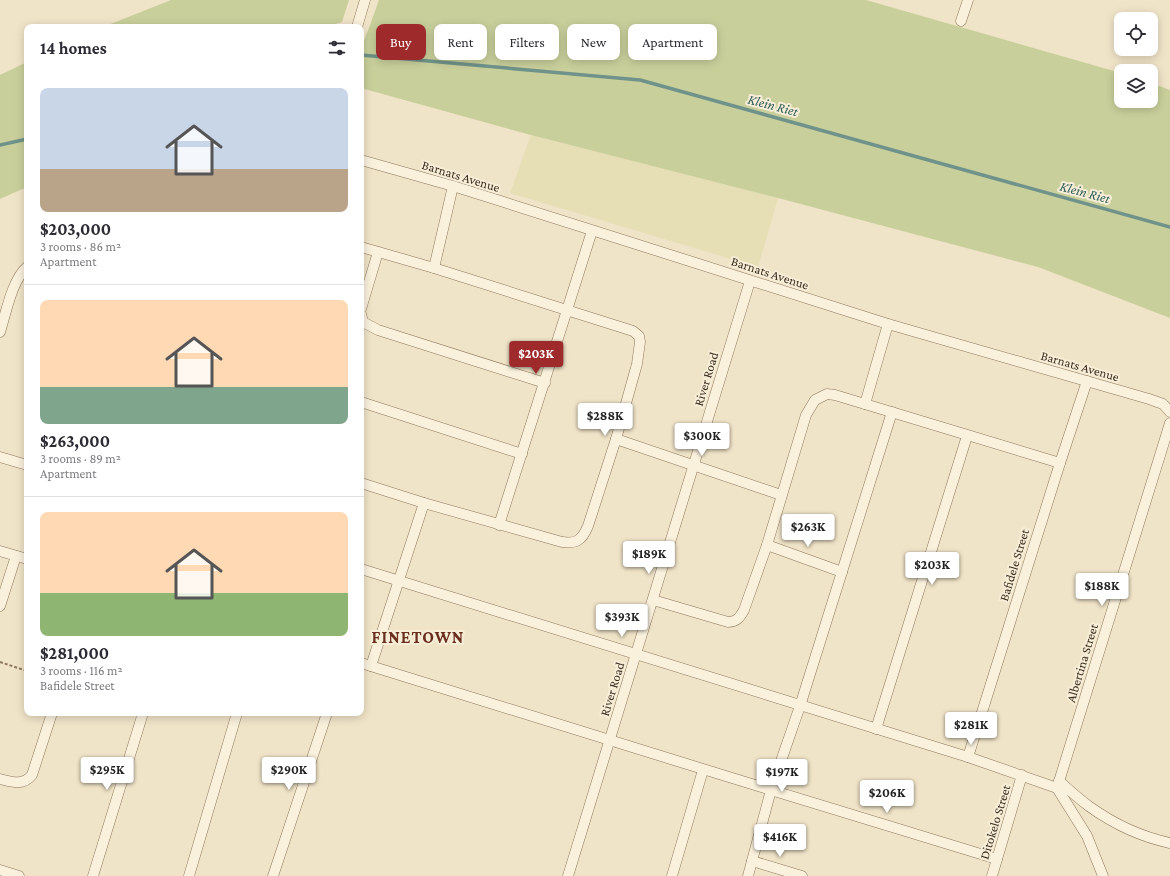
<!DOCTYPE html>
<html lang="en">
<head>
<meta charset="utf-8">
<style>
  body { margin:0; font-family:"Crimson Pro",serif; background:#f2f2f3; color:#2b2b33; height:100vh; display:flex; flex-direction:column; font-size:15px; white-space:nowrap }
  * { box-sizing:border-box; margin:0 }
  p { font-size:13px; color:#7c7c81 }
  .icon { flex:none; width:22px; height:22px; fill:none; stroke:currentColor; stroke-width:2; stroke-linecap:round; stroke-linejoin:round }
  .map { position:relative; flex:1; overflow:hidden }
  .details { position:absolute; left:24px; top:24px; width:340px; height:692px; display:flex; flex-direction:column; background:#fff; border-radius:8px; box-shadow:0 2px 10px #0003 }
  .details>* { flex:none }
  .hud { position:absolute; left:376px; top:24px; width:380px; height:36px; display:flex; gap:8px }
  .controls { position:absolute; left:1114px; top:12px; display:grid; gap:8px }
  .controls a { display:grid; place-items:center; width:44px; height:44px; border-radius:8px; background:#fff; box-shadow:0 2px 10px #0003; font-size:20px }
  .price { position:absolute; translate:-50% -34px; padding:0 9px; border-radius:4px; background:#fff; color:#222; font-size:13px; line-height:26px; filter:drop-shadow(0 1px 2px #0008) }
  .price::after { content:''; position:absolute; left:50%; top:24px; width:12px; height:9px; margin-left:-6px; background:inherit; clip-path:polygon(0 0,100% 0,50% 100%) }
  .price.current { background:#9e2a2b; color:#fff }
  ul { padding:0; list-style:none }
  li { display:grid; align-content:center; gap:8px; height:212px; padding:0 16px }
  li+li { border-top:1px solid #e1e1e2 }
  li span { display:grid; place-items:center; height:124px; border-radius:8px; color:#555 }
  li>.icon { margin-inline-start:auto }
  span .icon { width:72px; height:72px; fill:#fffc; stroke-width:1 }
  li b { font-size:17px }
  h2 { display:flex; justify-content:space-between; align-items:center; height:48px; padding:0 16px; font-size:17px }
  .pill { padding:0 14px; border-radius:8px; background:#fff; box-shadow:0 2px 10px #0003; font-size:14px; line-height:36px }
  .pill.current { background:#9e2a2b; color:#fff }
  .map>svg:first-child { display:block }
</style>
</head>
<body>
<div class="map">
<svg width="1170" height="876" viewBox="0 0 1170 876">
  <rect width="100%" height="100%" fill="#f0e4c8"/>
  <path fill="#e6deb5" d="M531,135L778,198L758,267L510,193Z"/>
  <g fill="#c9cf9b">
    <path d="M171,0H349L342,22L326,27H103Z"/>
    <path d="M379,0H866L1121,73V101H1151V83L1170,90V318L1038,267L778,198L531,135L361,88V59L363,44Z"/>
    <path d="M27,62V187L0,199V75Z"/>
  </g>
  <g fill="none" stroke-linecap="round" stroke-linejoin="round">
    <g stroke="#6f938a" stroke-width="3.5">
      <path d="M361,55L640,80L1170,227"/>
      <path d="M0,145L27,139"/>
    </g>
    <g stroke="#8d765c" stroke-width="11">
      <g id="street">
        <path d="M961,21L968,0"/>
        <path d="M357,27L365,0"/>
        <path d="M361,160L453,186L888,324L1149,399L1163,404L1170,412"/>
        <path d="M361,247L434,268L633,331L639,336L640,342L637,364L616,439L588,526C582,540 577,544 562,542L424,503L361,483"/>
        <path d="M434,268L453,186"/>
        <path d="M361,309L378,252"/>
        <path d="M361,314L363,322L378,330L545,383"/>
        <path d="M0,332C6,313 12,280 27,267"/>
        <path d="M361,402L522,454"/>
        <path d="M865,404L888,324"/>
        <path d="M616,439L781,495"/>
        <path d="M0,457L27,465"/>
        <path d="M499,525L592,231"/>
        <path d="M767,545L842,572"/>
        <path d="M0,551L27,559"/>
        <path d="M361,569L968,757L1057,788"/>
        <path d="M653,600L728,622C737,622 740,617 744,610L767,545L806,415L815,400L827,394L835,395L1060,463"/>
        <path d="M0,606L16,556"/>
        <path d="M361,663C572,730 785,794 997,859"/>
        <path d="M371,666L424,503"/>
        <path d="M876,729L967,436"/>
        <path d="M968,757L1060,463L1087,381"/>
        <path d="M0,779C12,782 23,786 32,775L52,713"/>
        <path d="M1059,781C1069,790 1079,799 1090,807C1114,824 1142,837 1170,843"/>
        <path d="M1057,788L1170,423"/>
        <path d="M1057,788L1087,836L1103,876"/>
        <path d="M752,861L802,876"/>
        <path d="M0,870L19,876"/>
        <path d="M93,876L143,713"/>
        <path d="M189,876L237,713"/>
        <path d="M273,876L327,713"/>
        <path d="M568,876L750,281"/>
        <path d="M672,876L703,770"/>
        <path d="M748,876L771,790L800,706L892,412"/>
        <path d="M992,876L1022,775"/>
      </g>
    </g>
    <path stroke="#8d765c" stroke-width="2" stroke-dasharray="3 2" stroke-linecap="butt" d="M0,662L27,671"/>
    <use href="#street" stroke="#faf1dc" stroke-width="10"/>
  </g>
  <g text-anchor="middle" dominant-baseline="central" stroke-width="4" stroke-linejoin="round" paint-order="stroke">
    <g font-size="13" fill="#3d2e20" stroke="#f7eed8">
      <text transform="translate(461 176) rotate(17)">Barnats Avenue</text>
      <text transform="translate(770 273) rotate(18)">Barnats Avenue</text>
      <text transform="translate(1080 366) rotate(16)">Barnats Avenue</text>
      <text transform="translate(706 379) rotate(-73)">River Road</text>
      <text transform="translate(1014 565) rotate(-73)">Bafidele Street</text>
      <text transform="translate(1082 663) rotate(-73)">Albertina Street</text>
      <text transform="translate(612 689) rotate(-73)">River Road</text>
      <text transform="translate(995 822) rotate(-73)">Ditokelo Street</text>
    </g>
    <g font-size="14" font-style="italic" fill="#2f5d5a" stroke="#f7eed8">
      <text transform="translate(773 105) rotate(15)">Klein Riet</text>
      <text transform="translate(1085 192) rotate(15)">Klein Riet</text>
    </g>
    <g font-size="17" font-weight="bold" letter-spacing="1" fill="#6b2e1e" stroke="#f7eed8">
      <text x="418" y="637">FINETOWN</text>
    </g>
  </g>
</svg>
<div class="controls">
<a><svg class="icon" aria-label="locate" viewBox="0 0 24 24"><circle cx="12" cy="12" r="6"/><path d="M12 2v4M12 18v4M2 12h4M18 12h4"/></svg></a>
<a><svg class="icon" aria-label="layers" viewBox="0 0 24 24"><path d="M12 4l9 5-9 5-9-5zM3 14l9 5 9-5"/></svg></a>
</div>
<b class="price current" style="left:536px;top:375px">$203K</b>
<b class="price" style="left:605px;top:437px">$288K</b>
<b class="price" style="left:702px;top:457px">$300K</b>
<b class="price" style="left:808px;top:548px">$263K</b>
<b class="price" style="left:649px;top:575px">$189K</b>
<b class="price" style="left:932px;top:586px">$203K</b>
<b class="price" style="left:1102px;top:607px">$188K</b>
<b class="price" style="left:622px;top:638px">$393K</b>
<b class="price" style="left:971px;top:746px">$281K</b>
<b class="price" style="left:107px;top:791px">$295K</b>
<b class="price" style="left:289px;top:791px">$290K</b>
<b class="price" style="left:782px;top:793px">$197K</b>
<b class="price" style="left:887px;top:814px">$206K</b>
<b class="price" style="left:780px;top:858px">$416K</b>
<div class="hud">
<a class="pill current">Buy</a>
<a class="pill">Rent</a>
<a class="pill">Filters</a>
<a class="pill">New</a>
<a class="pill">Apartment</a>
</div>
<section class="details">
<h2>14 homes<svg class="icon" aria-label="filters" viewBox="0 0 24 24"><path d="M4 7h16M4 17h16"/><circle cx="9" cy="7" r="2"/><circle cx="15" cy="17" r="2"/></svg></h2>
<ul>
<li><span style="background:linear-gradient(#c9d6e8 65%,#b9a48a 0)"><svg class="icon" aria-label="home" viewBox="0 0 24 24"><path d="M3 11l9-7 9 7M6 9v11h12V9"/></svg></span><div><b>$203,000</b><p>3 rooms · 86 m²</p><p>Apartment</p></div></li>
<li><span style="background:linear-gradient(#ffd9b3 70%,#7fa58c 0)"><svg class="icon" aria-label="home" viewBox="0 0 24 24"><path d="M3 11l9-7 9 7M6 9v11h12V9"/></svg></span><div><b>$263,000</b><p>3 rooms · 89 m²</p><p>Apartment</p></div></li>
<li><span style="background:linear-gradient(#ffd9b3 65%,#8fb573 0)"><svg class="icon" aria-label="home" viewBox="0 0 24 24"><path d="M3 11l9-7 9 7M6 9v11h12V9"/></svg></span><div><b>$281,000</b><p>3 rooms · 116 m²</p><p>Bafidele Street</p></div></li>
</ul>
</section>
</div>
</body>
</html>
